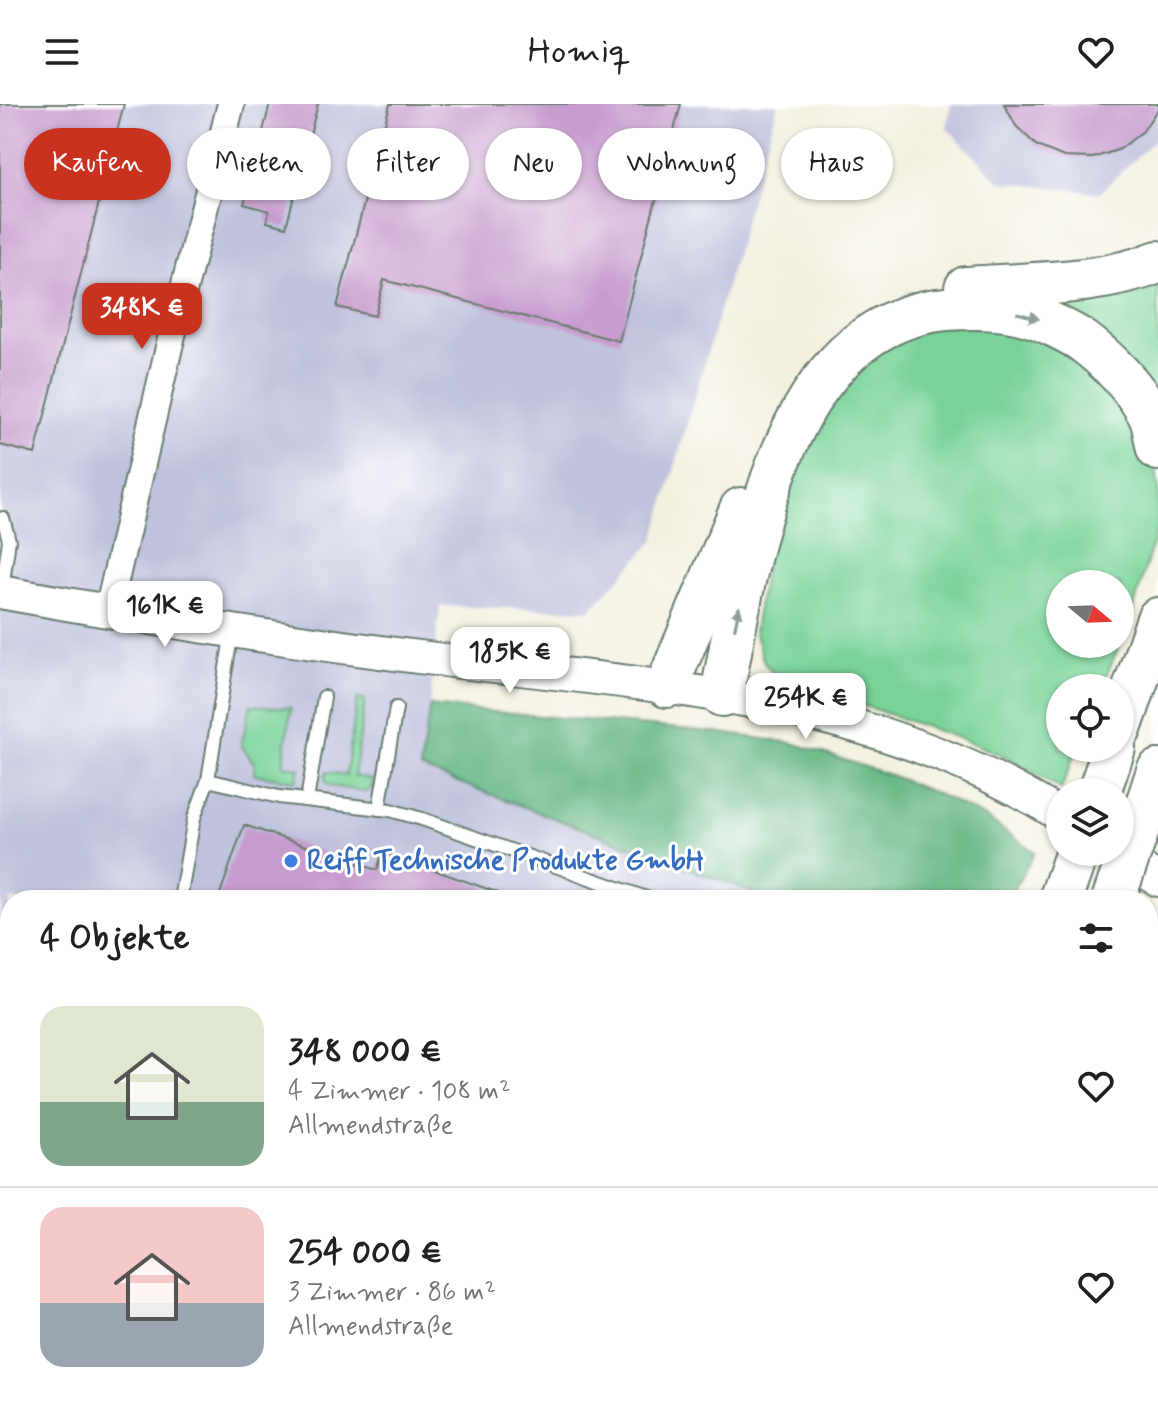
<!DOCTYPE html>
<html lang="de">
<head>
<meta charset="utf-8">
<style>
  body { margin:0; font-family:Mynerve,sans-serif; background:#f2f2f2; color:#202124; height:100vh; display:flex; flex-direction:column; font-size:30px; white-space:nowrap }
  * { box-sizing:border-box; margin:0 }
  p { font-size:26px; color:#757577 }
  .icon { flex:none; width:44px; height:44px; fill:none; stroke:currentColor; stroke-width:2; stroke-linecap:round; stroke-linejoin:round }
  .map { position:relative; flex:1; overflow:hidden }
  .details { position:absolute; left:0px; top:786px; width:1158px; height:512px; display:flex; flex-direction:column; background:#fff; border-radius:32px 32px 0 0; box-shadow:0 2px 6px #0004 }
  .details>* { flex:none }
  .hud { position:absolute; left:24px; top:24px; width:1110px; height:72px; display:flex; gap:16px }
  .needle { width:52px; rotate:109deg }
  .buttons { position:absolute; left:1046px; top:466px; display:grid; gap:16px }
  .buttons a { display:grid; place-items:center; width:88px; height:88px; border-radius:50%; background:#fff; box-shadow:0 2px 6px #0004; font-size:40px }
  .price { position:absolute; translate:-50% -68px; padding:0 18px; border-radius:16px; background:#fff; color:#222; font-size:26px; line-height:52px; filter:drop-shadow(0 2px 4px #0008) }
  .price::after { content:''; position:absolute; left:50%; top:48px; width:24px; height:18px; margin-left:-12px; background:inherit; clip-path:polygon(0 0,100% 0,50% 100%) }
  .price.current { background:#c8321e; color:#fff }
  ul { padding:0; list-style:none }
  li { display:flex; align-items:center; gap:24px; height:200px; padding:0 40px }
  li+li { border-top:2px solid #e0e0e0 }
  li span { display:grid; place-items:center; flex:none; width:224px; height:160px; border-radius:24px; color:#555 }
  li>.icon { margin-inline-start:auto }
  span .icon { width:96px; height:96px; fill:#fffc; stroke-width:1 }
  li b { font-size:34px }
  h2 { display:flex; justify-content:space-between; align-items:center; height:96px; padding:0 40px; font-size:34px }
  .tag { padding:0 28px; border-radius:36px; background:#fff; box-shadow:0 2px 6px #0004; font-size:28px; line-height:72px }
  .tag.current { background:#c8321e; color:#fff }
  header { display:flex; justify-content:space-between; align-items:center; height:104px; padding:0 40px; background:#fff; font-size:36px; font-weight:600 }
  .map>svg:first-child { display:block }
</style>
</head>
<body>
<header><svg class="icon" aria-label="menu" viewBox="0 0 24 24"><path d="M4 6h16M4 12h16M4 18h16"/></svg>Homiq<svg class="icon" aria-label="heart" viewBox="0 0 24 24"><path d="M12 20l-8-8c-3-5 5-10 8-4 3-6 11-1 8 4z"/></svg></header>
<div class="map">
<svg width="1158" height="1298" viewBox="0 0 1158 1298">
  <rect width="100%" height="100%" fill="#fff"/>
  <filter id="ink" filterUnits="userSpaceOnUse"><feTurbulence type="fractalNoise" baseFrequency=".0125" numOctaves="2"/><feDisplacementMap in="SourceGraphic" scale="16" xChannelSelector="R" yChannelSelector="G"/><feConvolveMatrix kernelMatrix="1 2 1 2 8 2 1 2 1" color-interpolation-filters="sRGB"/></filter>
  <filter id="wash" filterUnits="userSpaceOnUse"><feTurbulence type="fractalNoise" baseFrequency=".006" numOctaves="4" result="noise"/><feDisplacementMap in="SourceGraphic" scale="32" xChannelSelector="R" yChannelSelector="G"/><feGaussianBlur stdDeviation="1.8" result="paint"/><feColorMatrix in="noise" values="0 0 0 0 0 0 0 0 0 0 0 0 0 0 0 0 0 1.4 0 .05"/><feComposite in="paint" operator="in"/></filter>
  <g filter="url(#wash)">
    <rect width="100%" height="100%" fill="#f3f0df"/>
    <path fill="#dad6f7" d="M1158,1010V1298H1057L1061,1288H1148V1039Z"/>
    <g fill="#c0c2dd">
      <path d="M0,0H778L654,437L590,506L440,502L430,602L420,664L773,796H10V1288H784L781,1298H0Z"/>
      <path d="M951,0H1158V32L1100,89L1000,78L947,24Z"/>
    </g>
    <g fill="#79d399" stroke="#4c8866" stroke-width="2">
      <path d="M1158,177V302L1045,193Z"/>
      <path d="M936,220L1036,223L1112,275L1156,364L1158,383V420L1131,514L1120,540V480H1060V540H1120L1101,584H1060V644H1077L1061,685L1011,655L964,636L865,602L781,577L764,559L754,527L766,455L810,323L866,252Z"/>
      <path d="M357,595L365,596L354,672L374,676L372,683L367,688L331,682L325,677L326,668L346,671Z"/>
      <path d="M251,601L291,604L283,661L300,664L296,677L254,670L255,660L241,641Z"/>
      <path d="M1158,816V1010L1148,1039V843Z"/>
      <path d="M983,1288H1061L1057,1298H980Z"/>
    </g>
    <path fill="#62b581" stroke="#40795a" stroke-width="2" d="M430,602L715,628L793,639L890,671L942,692L986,714L1035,748L1008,796H773L420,664Z"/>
    <g id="blocks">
      <g fill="#c79cce">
        <path d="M0,0H124L35,350L0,341Z"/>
        <path d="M270,0H318L286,123L267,118L269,107L244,100Z"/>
        <path d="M390,0H681L619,237L384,176L375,212L337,203Z"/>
        <path d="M1004,0H1158V4L1143,27L1120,45L1093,54L1064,53L1037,42L1016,22Z"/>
        <path d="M244,721L377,766L383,748L519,796H218Z"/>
        <path d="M1158,1202V1298H1125L1128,1288H1148V1230Z"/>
        <path d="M0,1209L10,1212V1278L3,1298H0Z"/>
      </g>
    </g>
  </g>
  <g filter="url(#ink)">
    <use href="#blocks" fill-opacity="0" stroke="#697c70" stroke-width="2"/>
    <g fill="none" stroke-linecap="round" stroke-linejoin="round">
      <g stroke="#697c70" stroke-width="16">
        <g id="service">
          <path d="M2,485L9,436L3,414"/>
          <path d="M208,676L279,693L390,706L422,715L652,796"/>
          <path d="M307,696L324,593"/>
          <path d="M379,705L396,604"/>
          <path d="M180,796L194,714L208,676L232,527"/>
          <path d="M1148,1141L1158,1114"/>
          <path d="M0,1190L10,1194"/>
          <path d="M212,1288L249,1298"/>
          <path d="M613,1288L638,1298"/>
          <path d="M39,1298L46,1293L58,1298"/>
          <path d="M185,1298L188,1288"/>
          <path d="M720,1298L723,1288"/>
          <path d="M1091,1298L1095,1288"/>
        </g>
      </g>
      <g stroke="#697c70" stroke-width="30">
        <path id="minor" d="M108,507L169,243L231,0"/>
      </g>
      <g stroke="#697c70" stroke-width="36">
        <g id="tertiary">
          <path d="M0,488C147,515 295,538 443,556C655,582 875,594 1060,711"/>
          <path d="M1117,748L1158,776"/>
        </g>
      </g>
      <g stroke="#697c70" stroke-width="46">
        <g id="trunk">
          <path d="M966,184C1028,179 1099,182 1158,158"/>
          <path d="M667,582L741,405"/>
          <path d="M722,591C747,461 777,220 946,205C979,203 1016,203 1047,218C1059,224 1073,230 1084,238C1108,256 1135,283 1149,310C1154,319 1155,334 1158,345"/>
          <path d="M1120,625L1158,515"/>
          <path d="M1099,688L1114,644"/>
          <path d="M1146,703L1158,667"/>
          <path d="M1060,796L1077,748"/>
          <path d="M883,1298L886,1288"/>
          <path d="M935,1298L939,1288"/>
        </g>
      </g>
      <use href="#service" stroke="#fff" stroke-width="12"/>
      <use href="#minor" stroke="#fff" stroke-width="26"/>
      <use href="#tertiary" stroke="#fff" stroke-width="32"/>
      <use href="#trunk" stroke="#fff" stroke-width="42"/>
      <g stroke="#697c70" stroke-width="46" stroke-linecap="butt">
        <path id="trunk-bridge" d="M1113,796L1146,703"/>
      </g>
      <use href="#trunk-bridge" stroke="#fff" stroke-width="42"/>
    </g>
    <defs><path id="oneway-solid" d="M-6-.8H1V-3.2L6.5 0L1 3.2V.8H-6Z" transform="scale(2)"/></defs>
    <g fill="#8f9e9a">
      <use href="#oneway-solid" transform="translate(1028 212) rotate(16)"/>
      <use href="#oneway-solid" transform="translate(737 514) rotate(-78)"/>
    </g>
  </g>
  <circle fill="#3f7fe0" stroke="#fff" stroke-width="3" cx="291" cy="757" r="8"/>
  <g text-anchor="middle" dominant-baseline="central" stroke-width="6" stroke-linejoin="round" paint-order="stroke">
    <g font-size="28" font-weight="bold" fill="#366cbe" stroke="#fff" text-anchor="start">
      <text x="307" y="757">Reiff Technische Produkte GmbH</text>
    </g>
  </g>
</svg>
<div class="buttons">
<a><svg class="needle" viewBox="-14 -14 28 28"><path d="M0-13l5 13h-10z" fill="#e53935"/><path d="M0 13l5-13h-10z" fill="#757577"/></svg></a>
<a><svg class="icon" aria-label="locate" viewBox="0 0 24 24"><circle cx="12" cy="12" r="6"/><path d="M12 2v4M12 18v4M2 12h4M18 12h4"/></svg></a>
<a><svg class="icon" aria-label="layers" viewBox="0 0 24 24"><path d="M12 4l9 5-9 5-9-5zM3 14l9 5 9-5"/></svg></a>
</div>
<b class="price current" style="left:142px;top:247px">348K €</b>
<b class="price" style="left:165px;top:545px">161K €</b>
<b class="price" style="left:510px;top:591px">185K €</b>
<b class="price" style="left:806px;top:637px">254K €</b>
<div class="hud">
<a class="tag current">Kaufen</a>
<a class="tag">Mieten</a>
<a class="tag">Filter</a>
<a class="tag">Neu</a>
<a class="tag">Wohnung</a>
<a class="tag">Haus</a>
</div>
<section class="details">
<h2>4 Objekte<svg class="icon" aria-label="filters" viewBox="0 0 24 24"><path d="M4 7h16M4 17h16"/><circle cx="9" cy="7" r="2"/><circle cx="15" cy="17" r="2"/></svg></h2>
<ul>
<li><span style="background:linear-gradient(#dfe7d0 60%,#7fa58c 0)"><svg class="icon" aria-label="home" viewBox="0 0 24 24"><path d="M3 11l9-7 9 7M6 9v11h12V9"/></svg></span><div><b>348 000 €</b><p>4 Zimmer · 108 m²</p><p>Allmendstraße</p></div><svg class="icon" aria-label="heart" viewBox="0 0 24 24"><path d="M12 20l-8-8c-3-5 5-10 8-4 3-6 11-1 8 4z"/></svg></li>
<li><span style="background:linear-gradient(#f6c9c9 60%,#9aa5b1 0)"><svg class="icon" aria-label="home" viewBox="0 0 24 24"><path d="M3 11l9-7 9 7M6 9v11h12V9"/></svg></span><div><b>254 000 €</b><p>3 Zimmer · 86 m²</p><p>Allmendstraße</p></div><svg class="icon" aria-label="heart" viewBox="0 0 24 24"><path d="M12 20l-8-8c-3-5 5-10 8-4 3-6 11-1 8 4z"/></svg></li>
</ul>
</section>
</div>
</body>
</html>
